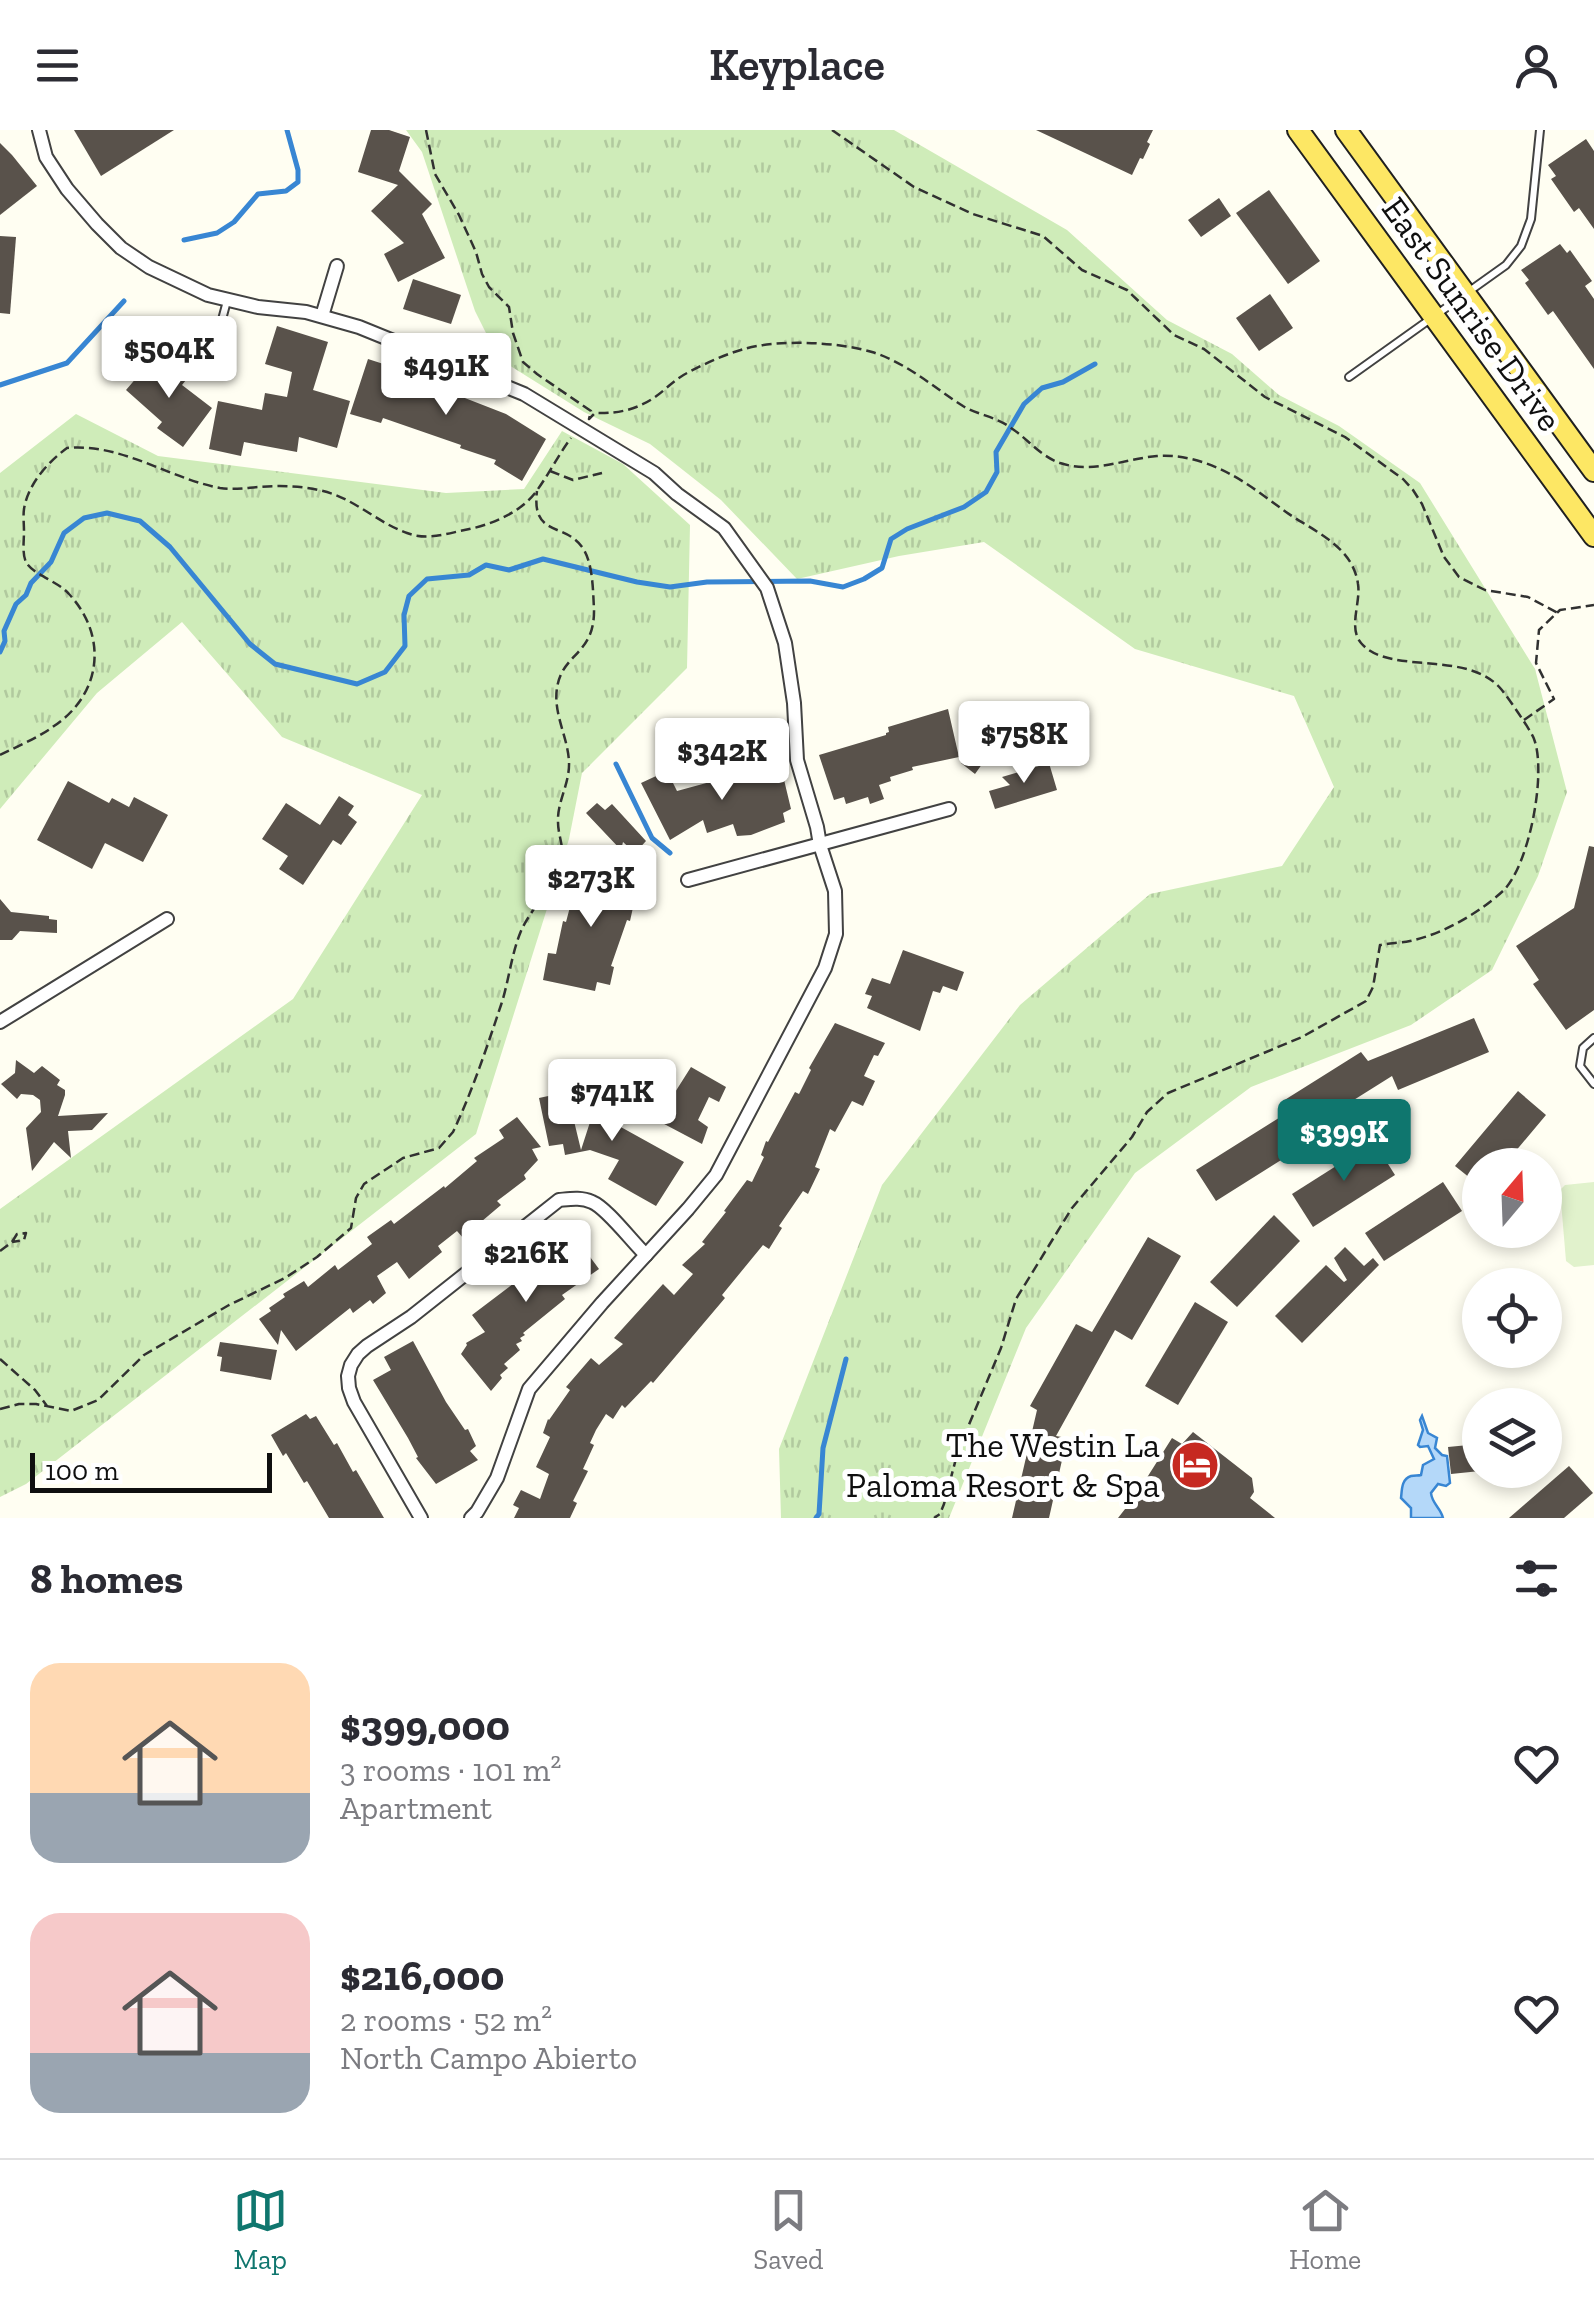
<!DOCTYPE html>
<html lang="en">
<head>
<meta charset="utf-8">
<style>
  body { margin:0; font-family:"Zilla Slab",serif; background:#f2f2f3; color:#2b2b33; height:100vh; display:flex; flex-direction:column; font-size:38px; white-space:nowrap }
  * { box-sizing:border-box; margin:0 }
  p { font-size:32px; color:#7c7c81 }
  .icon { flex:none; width:55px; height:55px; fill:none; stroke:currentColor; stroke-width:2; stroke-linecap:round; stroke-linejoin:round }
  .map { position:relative; height:1388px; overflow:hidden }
  .details { display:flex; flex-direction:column; background:#fff; flex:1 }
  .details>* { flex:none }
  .needle { width:65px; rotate:19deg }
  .buttons { position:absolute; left:1462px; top:1018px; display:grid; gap:20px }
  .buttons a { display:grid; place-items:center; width:100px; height:100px; border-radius:50%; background:#fff; box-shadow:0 5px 15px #0003; font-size:50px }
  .scale { position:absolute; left:30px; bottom:25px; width:242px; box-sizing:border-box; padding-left:10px; border:5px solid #0f0f0f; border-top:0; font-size:28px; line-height:35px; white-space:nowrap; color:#0f0f0f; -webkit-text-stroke:8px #fff; paint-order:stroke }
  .price { position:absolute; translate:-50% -85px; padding:0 22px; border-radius:10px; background:#fff; color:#222; font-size:32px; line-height:65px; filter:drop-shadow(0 2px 5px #0008) }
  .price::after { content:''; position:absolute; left:50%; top:60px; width:30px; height:22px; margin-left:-15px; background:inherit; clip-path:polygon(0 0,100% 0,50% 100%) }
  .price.active { background:#0f766e; color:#fff }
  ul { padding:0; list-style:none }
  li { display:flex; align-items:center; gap:30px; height:250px; padding:0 30px }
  li span { display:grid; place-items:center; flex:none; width:280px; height:200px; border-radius:30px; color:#555 }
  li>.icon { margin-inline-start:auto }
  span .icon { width:120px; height:120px; fill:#fffc; stroke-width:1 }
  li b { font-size:42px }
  h2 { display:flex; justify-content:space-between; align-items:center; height:120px; padding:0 30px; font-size:42px }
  header { display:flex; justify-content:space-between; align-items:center; height:130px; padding:0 30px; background:#fff; font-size:45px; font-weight:600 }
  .menu { display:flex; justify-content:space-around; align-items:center; height:140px; border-top:2px solid #e1e1e2; background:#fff; font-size:28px; color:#7c7c81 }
  .menu a { display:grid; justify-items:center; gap:5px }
  .menu .active { color:#0f766e }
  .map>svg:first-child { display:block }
</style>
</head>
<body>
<header><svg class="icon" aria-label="menu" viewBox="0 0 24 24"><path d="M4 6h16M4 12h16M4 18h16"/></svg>Keyplace<svg class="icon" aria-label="person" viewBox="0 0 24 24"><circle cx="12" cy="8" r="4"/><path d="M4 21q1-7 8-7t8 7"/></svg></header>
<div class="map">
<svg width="1594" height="1388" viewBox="0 0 1594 1388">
  <defs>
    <pattern id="grass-tufts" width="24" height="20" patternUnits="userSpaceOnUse" patternTransform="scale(2.5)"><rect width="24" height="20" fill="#cfecb9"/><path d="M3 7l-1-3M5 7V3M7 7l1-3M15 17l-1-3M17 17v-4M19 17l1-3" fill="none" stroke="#b1c99e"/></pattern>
  </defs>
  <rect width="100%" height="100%" fill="#fffef2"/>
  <g fill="url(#grass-tufts)">
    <path d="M406,0H894L1067,100L1167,190L1232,224L1279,265L1339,296L1420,353L1535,539L1567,662L1538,746L1492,840L1411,895L1251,957L1135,1043L1026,1198L949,1388H781L779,1319L882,1055L1020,875L1150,764L1282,736L1334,657L1294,566L1135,519L984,412L899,426L797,449L721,370L650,314L584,282L499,229L475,181L422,22Z"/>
    <path d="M76,284L158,326L446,363L524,359L562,301L623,334L690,395L687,538L582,643L569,709L476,1004L26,1354L0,1367V1079L293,869L422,665L282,607L182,492L97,563L0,679V343Z"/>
  </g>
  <path fill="#e1f2cc" d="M1594,1052V1135L1574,1137L1566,1131L1560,1060L1565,1055Z"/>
  <path fill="#b4d8f9" stroke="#3886d3" stroke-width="2.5" d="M1422,1286L1428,1303L1437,1308L1435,1318L1442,1325L1447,1326L1450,1353L1446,1356L1438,1354L1431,1363C1432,1374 1441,1378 1443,1388H1411V1378L1401,1368C1402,1361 1401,1349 1411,1346C1415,1345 1418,1346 1421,1345L1423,1335L1434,1329L1428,1316L1420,1317L1418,1315L1423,1300L1420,1290Z"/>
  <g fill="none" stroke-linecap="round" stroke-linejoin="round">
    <g stroke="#3886d3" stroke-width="5">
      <path d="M184,110L217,103L234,92L258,64L286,61L298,52V40L287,0"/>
      <path d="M0,255L67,233L124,171"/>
      <path d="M0,522L5,511L4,501L16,474L26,465L31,453L51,432L64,403L84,388L107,383L140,391L170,417L250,514L275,534L357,554L385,542L405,516L404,485L409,466L427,449L469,445L486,435L509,440L543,429L637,452L670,457L707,452L810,451L843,457L864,449L882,438L891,409L907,399L964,377L986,362L997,342L996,322L1024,274L1042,258L1063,252L1095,234"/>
      <path d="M616,634L652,708L670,723"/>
      <path d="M816,1388L819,1384L823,1318L846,1229"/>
    </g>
  </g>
  <g fill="#59524b">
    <path d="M74,0H174L101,46Z"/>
    <path d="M371,0H389L410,7L399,41L432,74L422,84L445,128L398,152L384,124L404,113L371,81L398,55L358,42Z"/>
    <path d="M1036,0H1153L1147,12L1150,14L1143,29L1140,28L1132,45Z"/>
    <path d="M1586,9L1594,21V99L1579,78L1574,82L1551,49L1556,46L1548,35Z"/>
    <path d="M0,13L12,25L37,56L0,85Z"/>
    <path d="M1269,60L1320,131L1288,154L1236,83Z"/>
    <path d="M1219,68L1231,86L1201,107L1188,90Z"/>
    <path d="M0,106L16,107L10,184L0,183Z"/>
    <path d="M1560,114L1567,123L1570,120L1592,151L1585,156L1594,169V239L1553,181L1548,185L1525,153L1529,150L1521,140Z"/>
    <path d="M413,149L461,165L451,194L403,179Z"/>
    <path d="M1270,164L1293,198L1259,221L1236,188Z"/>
    <path d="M277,196L328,212L313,260L350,271L337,318L299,307L297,322L244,312L241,326L209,319L218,271L262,280L265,263L287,267L292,242L265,234Z"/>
    <path d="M156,225L186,250L182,255L212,278L183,317L157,298L162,292L126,260Z"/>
    <path d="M368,229L399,239L398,242L506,284L546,309L522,351L494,334L496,330L460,318L461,315L383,288L381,293L350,284Z"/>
    <path d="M948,579L959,627L912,637L913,640L890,647L891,651L879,655L884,669L870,674L868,667L846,674L844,667L834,670L819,625L886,605V603L889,602L888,597Z"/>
    <path d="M987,593L1012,606L991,636L985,630L975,644L961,633Z"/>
    <path d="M780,633L791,679L783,683L785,692L751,705L737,706L733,694L707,703L703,690L670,710L641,653L667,641L677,661L743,643L744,645Z"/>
    <path d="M1049,633L1057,660L995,679L989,661L1010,655L1002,647Z"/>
    <path d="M68,651L109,673L112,668L129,677L134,667L168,685L143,732L105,713L92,739L37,710Z"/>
    <path d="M339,666L354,676L348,685L357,692L341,715L333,710L303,755L279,739L288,726L262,709L286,673L320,695Z"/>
    <path d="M597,673L605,680L612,674L646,711L635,723L623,712L621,720L586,683Z"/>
    <path d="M1589,716L1594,717V880L1566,900L1533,854L1539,850L1516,816L1574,778Z"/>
    <path d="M586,728L615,735L612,743L629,748L623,770L634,773L630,791L627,790L611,836L614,837L610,855L597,852L595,861L543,850L548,823L556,824L563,791L566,792L575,758L580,760Z"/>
    <path d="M0,769L11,782L49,786V789L57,790V803L20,801L12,810H0Z"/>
    <path d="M903,820L964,842L957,861L943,856L940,863L933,861L920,901L867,878L872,866L865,864L872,848L890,854Z"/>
    <path d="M1474,888L1489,922L1398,960L1392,946L1290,1010L1297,1020L1216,1071L1196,1040L1290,981L1283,971L1361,922L1368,931Z"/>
    <path d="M835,893L885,913L878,926L874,925L864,946L875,951L863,976L852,971L835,1002L830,999L815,1037L820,1039L808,1064L803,1061L779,1096L782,1098L769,1119L763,1115L722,1165L725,1168L653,1253L651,1251L625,1278L622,1275L613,1289L606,1284L596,1300L590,1313L594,1315L583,1339L588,1341L573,1371L577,1373L570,1388H514L519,1378L513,1375L521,1360L540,1369L549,1344L536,1337L550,1307L543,1303L548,1289L549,1290L570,1260L566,1257L591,1228L599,1235L623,1214L614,1208L663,1154L674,1165L693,1144L682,1135L705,1114L702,1112L726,1082L724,1081L747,1050L752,1052L764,1027L761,1025L766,1011L768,1012L795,962L799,964L811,940L809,938Z"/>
    <path d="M16,930L34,943L42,936L60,950L57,955L65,960V965L58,986L108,983L92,1000L68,1001L71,1028L54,1012L32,1041L26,998L41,982L40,970L33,965L21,964L17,969L1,954L15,943Z"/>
    <path d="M691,937L726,957L719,972L709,967L698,990L708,997L702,1014L649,986L663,962L672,967Z"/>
    <path d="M601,958L629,968L626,982L619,996L684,1032L656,1076L608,1049L619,1030L590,1020L565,1025L563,1014L549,1016L539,968L567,962L581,1020Z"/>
    <path d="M1518,961L1546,985L1504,1035H1480V1056L1455,1036Z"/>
    <path d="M517,987L541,1017L532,1019L538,1030L524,1045L526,1049L497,1071L501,1075L475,1097L477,1099L464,1109L457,1101L438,1116L442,1122L409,1149L397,1132L377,1146L386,1163L373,1174L370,1170L353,1183L350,1178L296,1221L281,1200L278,1215L259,1189L271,1181L269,1178L285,1167L283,1164L304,1151L308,1157L335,1135L338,1140L372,1114L367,1107L391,1090L394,1094L444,1056L445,1058L477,1031L474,1028L504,1008L499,1000Z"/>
    <path d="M1374,1012L1395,1045L1313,1097L1292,1064Z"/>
    <path d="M1443,1052L1462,1081L1384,1131L1365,1103Z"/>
    <path d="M1274,1085L1300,1111L1237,1177L1210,1152Z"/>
    <path d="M570,1100L599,1139L562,1165L565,1169L523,1203L525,1205L520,1208L522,1211L516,1214L520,1220L504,1234L508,1238L500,1245L502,1248L491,1261L461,1224L467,1215L466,1213L485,1202L472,1185L526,1144L518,1133L537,1119L540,1122Z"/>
    <path d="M1148,1107L1181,1126L1132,1210L1115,1200L1056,1306L1067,1308L1049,1388H1012L1037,1280L1030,1276L1076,1194L1092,1202Z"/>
    <path d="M1345,1117L1364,1136L1373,1128L1379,1135L1302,1213L1275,1186L1326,1135L1344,1152L1347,1150L1334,1128Z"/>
    <path d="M1195,1172L1228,1192L1178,1275L1145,1256Z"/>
    <path d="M413,1211L446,1272L465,1300L468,1299L476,1316L470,1321L478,1330L436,1354L416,1328L418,1327L408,1308L373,1250L391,1240L384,1227Z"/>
    <path d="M220,1212L277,1220L271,1250L220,1241L222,1227L217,1226Z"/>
    <path d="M306,1284L310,1289L316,1286L334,1315L337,1313L353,1342L356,1340L384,1388H329L307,1351L304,1353L286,1323L283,1326L271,1305Z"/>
    <path d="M1193,1302L1252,1348L1254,1362L1250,1368L1275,1388H1118L1136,1365L1172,1308L1182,1314Z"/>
    <path d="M1479,1314L1480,1341L1451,1344L1448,1317Z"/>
    <path d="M1569,1336L1593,1363L1564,1388H1509Z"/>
  </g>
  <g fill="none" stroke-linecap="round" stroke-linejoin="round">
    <g stroke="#424242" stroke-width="10">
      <g id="lane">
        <path d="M214,219L227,171"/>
        <path d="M1349,247L1506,135L1521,116L1531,89L1540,0"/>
        <path d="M1594,908L1583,918L1580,936L1594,954"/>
      </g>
    </g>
    <g stroke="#424242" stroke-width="16">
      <g id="street">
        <path d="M39,0L46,27L67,59L97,94L121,118L149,137L208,165L258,177L306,182L359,197L524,264L654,343L677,364L724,398L767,458L785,513L794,573L797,630L817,697L820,715L835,761L836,804L825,838L716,1045L688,1079L602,1173L529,1259L497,1348L477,1382L471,1388"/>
        <path d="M322,186L337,136"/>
        <path d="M688,750L949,679"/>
        <path d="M0,892L167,789"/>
        <path d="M421,1388L354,1272L349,1258L348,1246L351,1235L358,1224L367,1216L411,1187L559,1070C570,1069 581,1067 592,1072C607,1078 633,1113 646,1125"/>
      </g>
    </g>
    <g stroke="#202020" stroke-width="24">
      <g id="primary">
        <path d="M1298,0L1594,406"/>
        <path d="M1346,0L1594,341"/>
      </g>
    </g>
    <g stroke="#313131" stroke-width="2.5" stroke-dasharray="10 5" stroke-linecap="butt">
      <path d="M426,0L435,44L459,85L476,122L482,144L489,157L509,177L513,203L523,232L537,244L591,281L589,289L595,283C622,284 643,278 664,260C672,253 679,247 689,242C706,233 726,224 744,219C778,209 839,212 872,222C907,233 933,257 963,276C978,285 997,287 1011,298C1028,309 1040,326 1060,333C1093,344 1124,329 1157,326C1181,324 1208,332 1230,344C1249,354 1268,369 1286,382C1313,401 1353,416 1358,454C1361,472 1348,498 1361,513C1389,546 1467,519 1501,559C1507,566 1532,602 1534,609C1547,643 1529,736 1503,761C1479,783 1443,804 1410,811C1401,813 1390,813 1380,815L1373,857L1366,871L1302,907L1168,963L1147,982L1132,1007L1072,1078L1016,1169L1001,1218L958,1321L944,1374L940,1384L934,1388"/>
      <path d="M832,0L914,57L973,84L1043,106L1082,140L1127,160L1174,205L1204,219L1265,267L1345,307L1403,349L1413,360L1422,374L1444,427L1459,447L1485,460L1528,467L1558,483"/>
      <path d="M550,341L573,350L602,343"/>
      <path d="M1524,590L1554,569L1536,533L1539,500L1560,480L1594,475"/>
      <path d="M0,625C18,616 38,608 54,596C102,564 108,506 69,464C59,452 32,444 26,432C22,424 24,410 24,402C24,394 23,386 24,379C28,354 48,332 67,318C122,313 168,348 220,358C233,360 245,358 258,357C283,355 310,356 333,364C360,374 381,394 407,403C425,410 442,405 460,401C488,396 521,384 538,359C550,342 559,324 571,308"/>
      <path d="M0,1121L12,1112L17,1104L26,1103L24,1110L12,1112"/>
      <path d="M0,1229L35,1260L47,1276"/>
      <path d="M0,1279L19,1274H36L71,1281L98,1270L144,1225L229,1175L285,1148L317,1127L351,1098L356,1068L364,1054L403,1028L439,1018L453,1002C472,962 487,917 501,875C509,851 511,825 521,801C530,780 558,750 562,729C564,717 558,705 558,692C557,672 570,653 569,632C568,607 553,584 557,558C562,523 595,525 594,479C593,462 593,435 584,420C567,391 531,409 537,361"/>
    </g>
    <use href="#lane" stroke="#fff" stroke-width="6"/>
    <use href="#street" stroke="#fff" stroke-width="12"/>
    <use href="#primary" stroke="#fde764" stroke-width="20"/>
  </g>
  <defs>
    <g id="hotel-disc" transform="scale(2.5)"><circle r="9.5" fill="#c62921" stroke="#fff"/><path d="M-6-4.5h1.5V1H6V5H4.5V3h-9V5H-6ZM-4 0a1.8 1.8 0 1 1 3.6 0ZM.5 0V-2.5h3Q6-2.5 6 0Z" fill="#fff"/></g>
  </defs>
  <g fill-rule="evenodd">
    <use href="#hotel-disc" x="1195" y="1335"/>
  </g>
  <g text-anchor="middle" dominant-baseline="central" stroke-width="10" stroke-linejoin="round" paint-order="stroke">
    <g font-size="35" fill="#0f0f0f" stroke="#fff">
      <text transform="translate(1472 184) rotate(54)">East Sunrise Drive</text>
    </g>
    <g font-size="35" fill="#0f0f0f" stroke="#fff" text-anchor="end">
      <text x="1160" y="1315">The Westin La<tspan x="1160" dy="40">Paloma Resort &amp; Spa</tspan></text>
    </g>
  </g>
</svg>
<div class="buttons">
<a><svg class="needle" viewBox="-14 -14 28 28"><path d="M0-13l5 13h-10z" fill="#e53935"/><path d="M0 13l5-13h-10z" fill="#7c7c81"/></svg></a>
<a><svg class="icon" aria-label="locate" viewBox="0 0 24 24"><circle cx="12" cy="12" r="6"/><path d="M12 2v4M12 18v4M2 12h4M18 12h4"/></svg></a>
<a><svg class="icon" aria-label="layers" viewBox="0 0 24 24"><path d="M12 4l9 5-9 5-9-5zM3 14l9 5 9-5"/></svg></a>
</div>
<div class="scale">100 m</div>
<b class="price" style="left:169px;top:271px">$504K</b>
<b class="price" style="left:446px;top:288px">$491K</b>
<b class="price" style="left:1024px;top:656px">$758K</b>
<b class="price" style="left:722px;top:673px">$342K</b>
<b class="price" style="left:591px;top:800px">$273K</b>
<b class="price" style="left:612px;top:1014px">$741K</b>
<b class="price active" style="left:1344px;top:1054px">$399K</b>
<b class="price" style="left:526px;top:1175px">$216K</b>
</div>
<section class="details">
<h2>8 homes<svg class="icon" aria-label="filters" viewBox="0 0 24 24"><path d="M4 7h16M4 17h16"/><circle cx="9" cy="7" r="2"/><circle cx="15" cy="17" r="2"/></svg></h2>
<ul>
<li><span style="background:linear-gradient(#ffd9b3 65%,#9aa5b1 0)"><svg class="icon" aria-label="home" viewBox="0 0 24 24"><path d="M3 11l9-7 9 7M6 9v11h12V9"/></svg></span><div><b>$399,000</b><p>3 rooms · 101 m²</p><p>Apartment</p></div><svg class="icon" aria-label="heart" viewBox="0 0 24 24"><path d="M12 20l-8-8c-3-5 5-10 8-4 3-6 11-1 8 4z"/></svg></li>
<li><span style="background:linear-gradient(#f6c9c9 70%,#9aa5b1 0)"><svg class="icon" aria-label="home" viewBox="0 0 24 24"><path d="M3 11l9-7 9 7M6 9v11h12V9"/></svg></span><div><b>$216,000</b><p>2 rooms · 52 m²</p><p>North Campo Abierto</p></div><svg class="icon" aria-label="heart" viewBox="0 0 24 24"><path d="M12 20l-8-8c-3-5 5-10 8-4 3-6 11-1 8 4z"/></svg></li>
</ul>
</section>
<nav class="menu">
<a class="active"><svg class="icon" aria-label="map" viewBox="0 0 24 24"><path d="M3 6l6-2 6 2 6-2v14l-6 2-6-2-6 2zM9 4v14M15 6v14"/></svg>Map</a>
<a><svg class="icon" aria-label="saved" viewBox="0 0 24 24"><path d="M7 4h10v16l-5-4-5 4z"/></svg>Saved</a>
<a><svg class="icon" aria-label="home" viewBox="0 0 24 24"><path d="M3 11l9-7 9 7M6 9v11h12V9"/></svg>Home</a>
</nav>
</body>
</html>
